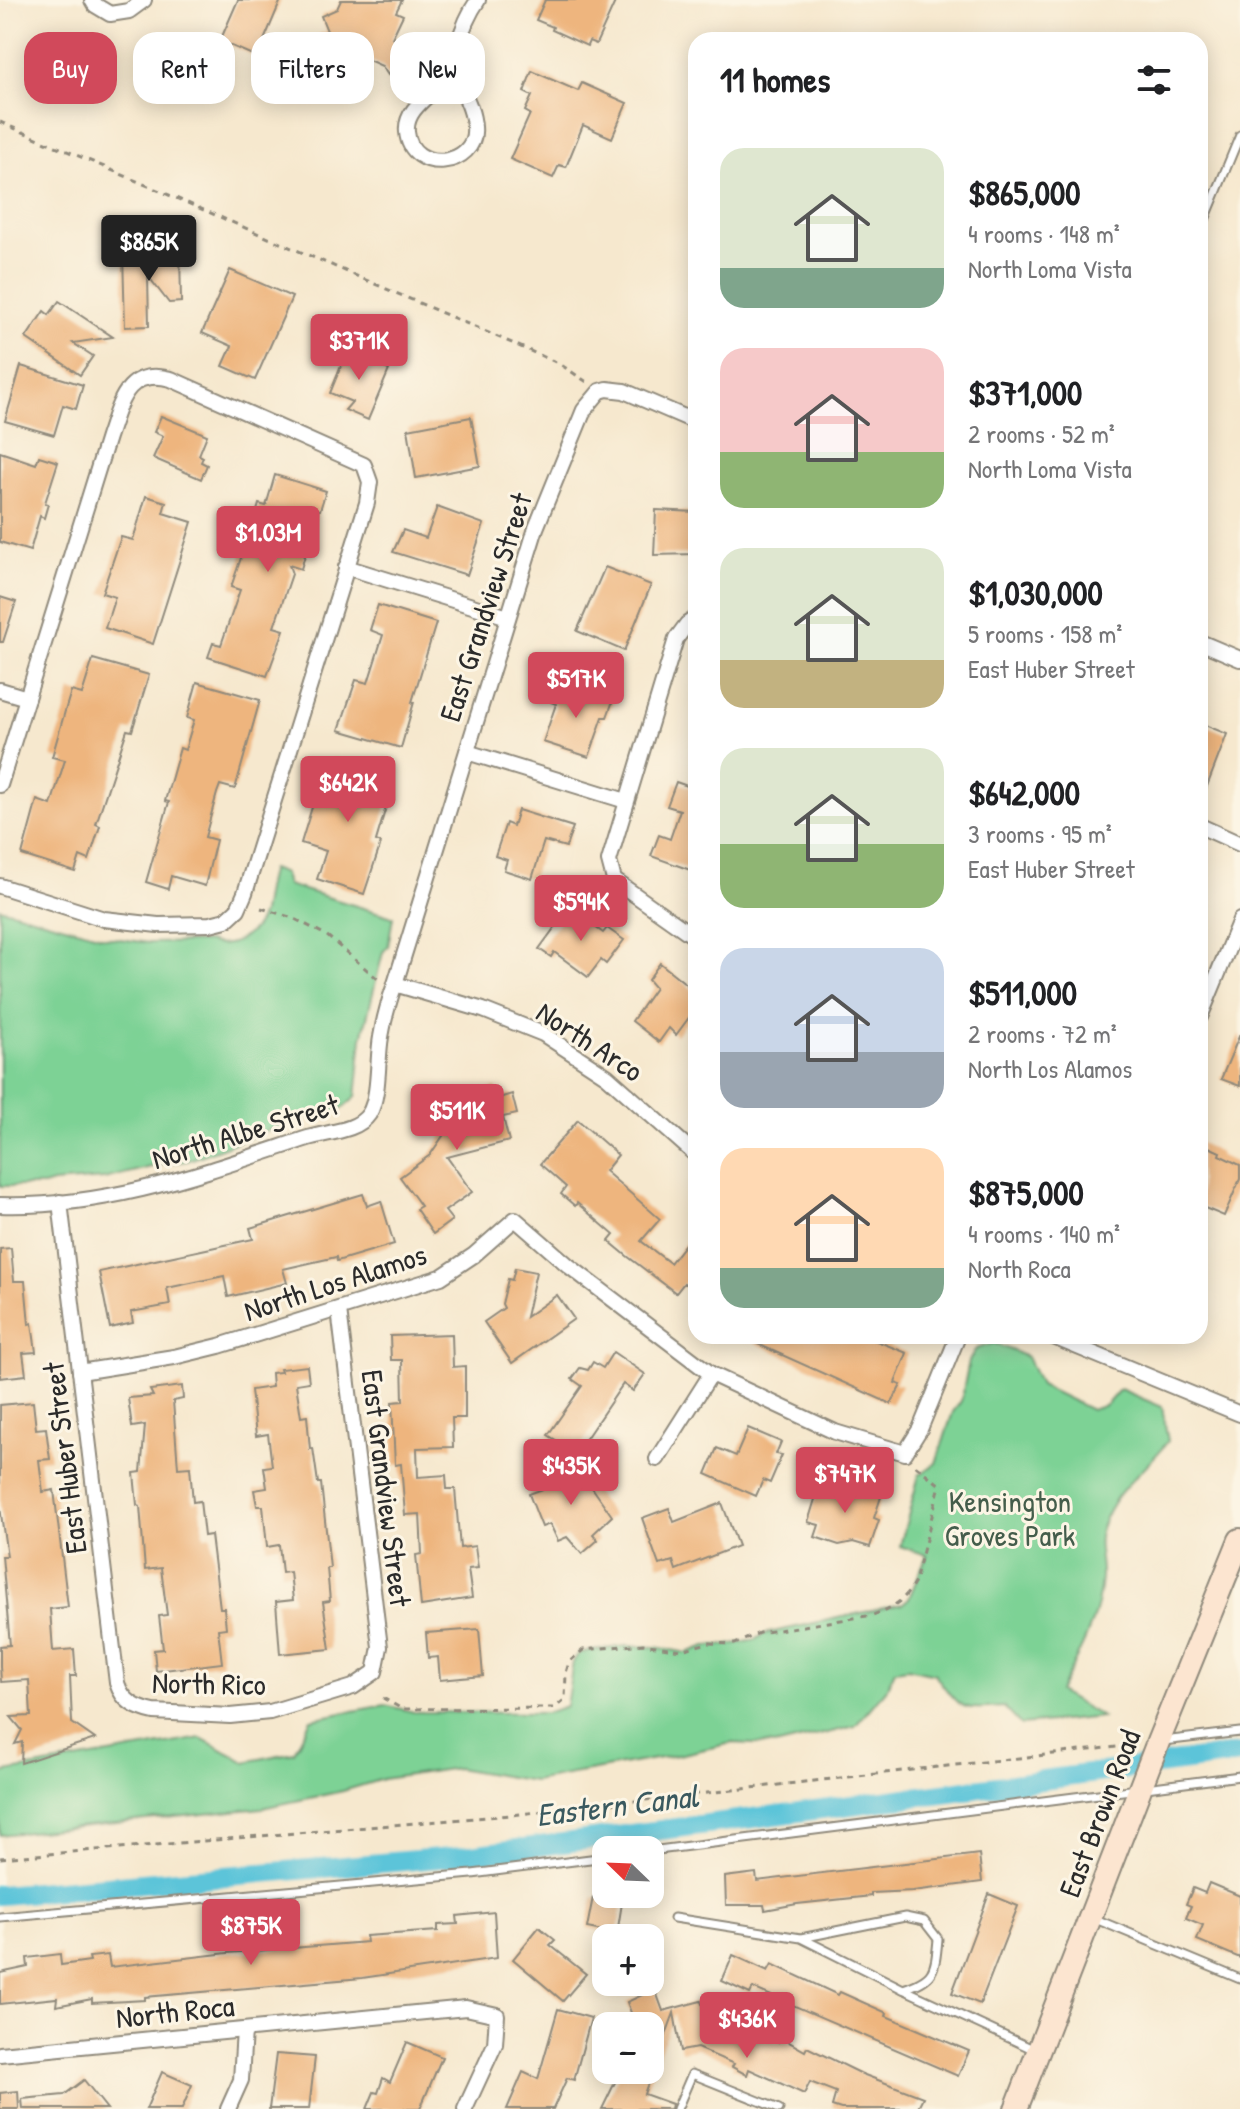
<!DOCTYPE html>
<html lang="en">
<head>
<meta charset="utf-8">
<style>
  body { margin:0; font-family:"Patrick Hand",sans-serif; background:#f2f2f2; color:#202124; height:100vh; display:flex; flex-direction:column; font-size:30px; white-space:nowrap }
  * { box-sizing:border-box; margin:0 }
  p { font-size:26px; color:#757577 }
  .icon { flex:none; width:44px; height:44px; fill:none; stroke:currentColor; stroke-width:2; stroke-linecap:round; stroke-linejoin:round }
  .map { position:relative; flex:1; overflow:hidden }
  .panel { position:absolute; left:688px; top:32px; width:520px; height:1312px; display:flex; flex-direction:column; background:#fff; border-radius:24px; box-shadow:0 4px 20px #0003 }
  .panel>* { flex:none }
  .hud { position:absolute; left:24px; top:32px; width:544px; height:72px; display:flex; gap:16px }
  .needle { width:52px; rotate:293deg }
  .tools { position:absolute; left:592px; top:1836px; display:grid; gap:16px }
  .tools a { display:grid; place-items:center; width:72px; height:72px; border-radius:16px; background:#fff; box-shadow:0 4px 20px #0003; font-size:40px }
  .price { position:absolute; translate:-50% -68px; padding:0 18px; border-radius:8px; background:#d1495b; color:#fff; font-size:26px; line-height:52px; filter:drop-shadow(0 2px 4px #0008) }
  .price::after { content:''; position:absolute; left:50%; top:48px; width:24px; height:18px; margin-left:-12px; background:inherit; clip-path:polygon(0 0,100% 0,50% 100%) }
  .price.selected { background:#222; color:#fff }
  ul { padding:0; list-style:none }
  li { display:flex; align-items:center; gap:24px; height:200px; padding:0 32px }
  li span { display:grid; place-items:center; flex:none; width:224px; height:160px; border-radius:24px; color:#555 }
  li>.icon { margin-inline-start:auto }
  span .icon { width:96px; height:96px; fill:#fffc; stroke-width:1 }
  li b { font-size:34px }
  h2 { display:flex; justify-content:space-between; align-items:center; height:96px; padding:0 32px; font-size:34px }
  .chip { padding:0 28px; border-radius:24px; background:#fff; box-shadow:0 4px 20px #0003; font-size:28px; line-height:72px }
  .chip.selected { background:#d1495b; color:#fff }
  .map>svg:first-child { display:block }
</style>
</head>
<body>
<div class="map">
<svg width="1240" height="2109" viewBox="0 0 1240 2109">
  <rect width="100%" height="100%" fill="#fcf5e5"/>
  <filter id="ink" filterUnits="userSpaceOnUse"><feTurbulence type="fractalNoise" baseFrequency=".0125" numOctaves="2"/><feDisplacementMap in="SourceGraphic" scale="16" xChannelSelector="R" yChannelSelector="G"/><feConvolveMatrix kernelMatrix="1 2 1 2 8 2 1 2 1" color-interpolation-filters="sRGB"/></filter>
  <filter id="wash" filterUnits="userSpaceOnUse"><feTurbulence type="fractalNoise" baseFrequency=".006" numOctaves="4" result="noise"/><feDisplacementMap in="SourceGraphic" scale="32" xChannelSelector="R" yChannelSelector="G"/><feGaussianBlur stdDeviation="1.8" result="paint"/><feColorMatrix in="noise" values="0 0 0 0 0 0 0 0 0 0 0 0 0 0 0 0 0 1.4 0 .05"/><feComposite in="paint" operator="in"/></filter>
  <g filter="url(#wash)">
    <rect width="100%" height="100%" fill="#f6e8ce"/>
    <g fill="#7dd295" stroke="#547e60" stroke-width="2">
      <path d="M271,869L284,874L287,885L393,917L388,946L383,952L362,1038L356,1097L342,1109L307,1116L187,1161L167,1163L104,1179L53,1183L43,1186H0V908L105,937L149,943L207,942C229,951 255,936 262,913C265,898 266,883 271,869Z"/>
      <path d="M994,1343L1027,1357L1040,1385L1091,1410L1106,1405L1120,1389L1162,1407L1168,1441C1144,1473 1115,1487 1101,1528C1095,1545 1102,1560 1101,1577C1099,1619 1078,1655 1059,1692L1102,1717L1021,1725L1004,1707C960,1710 961,1711 935,1674L908,1668L895,1670L886,1690L855,1726L779,1745L732,1743L683,1754L533,1781L456,1768L383,1779L343,1791L262,1808L0,1835V1773L201,1738L245,1762L294,1752L311,1719L385,1705L414,1712L546,1713L566,1706L573,1662L579,1653L626,1646L656,1647L687,1653L706,1646L729,1645L755,1640L764,1634L902,1604L909,1598L927,1555L900,1546L919,1475L936,1463L953,1412L961,1401L969,1361L976,1349Z"/>
    </g>
    <g fill="none" stroke-linecap="round" stroke-linejoin="round">
      <path stroke="#5cc4d9" stroke-width="20" d="M0,1895L464,1856L1240,1754"/>
    </g>
    <g id="blocks">
      <g fill="#eeb57e">
        <path d="M238,0H281L257,57L220,41Z"/>
        <path d="M341,0H402L396,12L403,15L392,38L408,61L388,75L382,66L362,57L350,81L329,71L332,66L316,58L318,53L314,43L318,41L316,36L327,31L321,16L337,9Z"/>
        <path d="M545,0H616L596,44L589,41L587,46L552,30L553,27L536,20Z"/>
        <path d="M532,71L578,91L582,83L627,103L612,138L583,125L566,167L559,165L553,178L510,159L530,114L525,111L532,96L524,92Z"/>
        <path d="M180,252L181,302L169,303L148,276L149,326L125,327L123,253Z"/>
        <path d="M230,270L292,297L255,380L223,366L232,346L202,333Z"/>
        <path d="M59,301L113,337L73,343L93,356L80,375L26,338L44,311L49,315Z"/>
        <path d="M350,344L371,353L368,361L389,370L368,420L345,410L352,402L330,393Z"/>
        <path d="M21,366L83,385L76,409L63,405L54,435L5,421Z"/>
        <path d="M161,416L207,435L199,455L203,457L201,462L207,465L201,479L153,458L163,436L154,432Z"/>
        <path d="M471,417L480,466L416,478L408,429Z"/>
        <path d="M0,452L36,464L39,456L58,462L45,503L48,504L44,518L40,516L30,551L0,542Z"/>
        <path d="M275,475L326,491L320,510H318L301,569L289,565L292,574L274,627L284,630L267,676L208,657L213,643L221,645L240,590L231,587L243,552L236,549L243,530L251,532L259,504L266,506Z"/>
        <path d="M146,496L166,502L163,513L192,522L153,644L105,628L115,597L102,593L121,537L133,540Z"/>
        <path d="M437,507L484,524L467,575L393,552L403,530L426,538Z"/>
        <path d="M656,510L696,512V554L654,555Z"/>
        <path d="M605,567L651,585L624,651L577,631Z"/>
        <path d="M0,597L16,602L3,642H0Z"/>
        <path d="M378,605L436,623L412,702H414L401,748L339,730L356,680L368,683L383,635L370,630Z"/>
        <path d="M93,659L149,675L132,731L127,730L96,824L100,826L89,860L80,856L75,872L22,855L37,800L51,805L65,760L52,757L65,711L71,691L82,694Z"/>
        <path d="M197,682L260,700L235,789L220,785L217,793L205,837L216,840L205,886L171,876L168,889L146,882L169,802L165,801L180,748L185,750L194,720L187,718Z"/>
        <path d="M558,683L613,701L607,717H603L589,757L543,742L556,704L551,702Z"/>
        <path d="M1200,723L1227,734L1201,802H1200Z"/>
        <path d="M333,758L384,773L380,786L391,790L376,841L381,843L364,894L317,879L326,851L301,843L321,778L326,779Z"/>
        <path d="M676,782L696,789V872L651,856L659,835L670,839L680,810L667,806Z"/>
        <path d="M518,810L573,827L566,847L544,841L532,879L504,870L507,860L495,856L506,823L513,826Z"/>
        <path d="M569,908L603,933L607,928L624,940L606,964L601,960L588,977L554,952L551,957L539,949Z"/>
        <path d="M660,963L696,992V1008L676,1035L669,1028L659,1042L632,1021L655,988L648,980Z"/>
        <path d="M1240,1034V1086L1221,1079Z"/>
        <path d="M496,1088L499,1098L512,1094L517,1114L503,1117L509,1141L447,1157L472,1192L445,1211L452,1220L433,1234L416,1209L421,1206L400,1177L430,1155L449,1127L441,1096L458,1092L459,1097Z"/>
        <path d="M578,1120L618,1155L605,1171L660,1219L641,1241L670,1263L696,1230V1292L684,1283L676,1293L627,1256L609,1241L614,1235L577,1203L575,1206L561,1194L566,1187L540,1164Z"/>
        <path d="M1200,1143L1220,1152L1219,1155L1240,1165V1179L1224,1216L1200,1206Z"/>
        <path d="M363,1194L367,1206L381,1201L394,1244L337,1261L336,1257L283,1269L287,1283L228,1297L224,1276L167,1288L170,1305L131,1312L133,1323L110,1328L99,1272L253,1239L250,1228Z"/>
        <path d="M11,1248L14,1281H25L29,1324L32,1323L36,1352L23,1353L26,1375L0,1378V1249Z"/>
        <path d="M515,1268L536,1272L526,1317L557,1295L574,1319L512,1363L484,1322L504,1308L502,1304L508,1279L512,1280Z"/>
        <path d="M452,1334L453,1367L465,1366V1418H452L453,1447L417,1448L418,1477L446,1475L447,1489H455L460,1548L475,1546L478,1568L468,1569L472,1598L421,1606L416,1555L422,1554L420,1514L405,1515L401,1464L395,1465L392,1402L403,1401L402,1360H391L390,1336Z"/>
        <path d="M740,1336H864L907,1353L895,1383L901,1385L891,1404Z"/>
        <path d="M613,1352L645,1374L633,1391L623,1384L576,1453L548,1435L582,1386L572,1379L580,1368L588,1370L593,1362L603,1368Z"/>
        <path d="M307,1366L309,1382L296,1384L301,1417L307,1416L310,1449L313,1448L318,1483H321L330,1568H327L330,1601L323,1602L330,1649L280,1654L276,1602L293,1600L290,1572L282,1573L279,1545L267,1547L263,1506H257L254,1490L267,1488L264,1467L272,1466L268,1434L256,1436L251,1390L272,1387L271,1373L281,1372L280,1369Z"/>
        <path d="M182,1386L183,1399L173,1401L178,1468L190,1467L193,1502L200,1501L204,1536L211,1535L220,1608H224L226,1628L218,1629L222,1663L156,1671L154,1650L163,1649L159,1616L167,1615L161,1568L145,1570L140,1506L137,1505L134,1473L141,1472L145,1425L132,1427L128,1398L153,1396L150,1390Z"/>
        <path d="M33,1402L36,1429L46,1428L50,1459L39,1460L43,1492L54,1490L68,1607L50,1609L53,1651L74,1649L76,1676H70L72,1723L95,1739L21,1763L22,1742L15,1744L22,1730L11,1717L31,1716L29,1680L1,1682L0,1666V1646L10,1645L2,1556H7L0,1507V1405Z"/>
        <path d="M748,1428L781,1442L776,1454L782,1455L770,1483L763,1480L756,1496L706,1474L717,1448L736,1456Z"/>
        <path d="M570,1456L612,1516L593,1534L598,1540L582,1554L567,1537L558,1541L550,1524L542,1527L529,1494L543,1489Z"/>
        <path d="M820,1483L858,1495L860,1487L882,1494L874,1518L879,1520L870,1547L853,1542L839,1545L815,1537L819,1525L808,1522Z"/>
        <path d="M722,1503L738,1546L676,1570L673,1561L659,1565L642,1518L669,1508L674,1522Z"/>
        <path d="M479,1629L483,1676L440,1680L438,1657L428,1658L426,1633Z"/>
        <path d="M979,1854L982,1882L913,1891L871,1893V1896L797,1904L765,1910L764,1905H726L725,1877L756,1873L757,1881Z"/>
        <path d="M1209,1883L1240,1896V1958L1197,1940L1203,1925L1186,1918L1191,1906L1186,1904L1193,1888L1205,1893Z"/>
        <path d="M989,1894L1018,1906L980,2004L952,1993Z"/>
        <path d="M593,1897L622,1903L617,1934L587,1928Z"/>
        <path d="M494,1912L497,1958L362,1978L145,1997V2000L92,2003V1999L56,2006L57,1998L0,2004V1973L28,1967L27,1958L60,1954L61,1965L90,1961L89,1957L108,1955L110,1967L228,1953L367,1942L366,1936L438,1931V1925L458,1924L457,1916Z"/>
        <path d="M539,1927L555,1940L550,1945L586,1974L563,2001L513,1959Z"/>
        <path d="M733,1955L768,1971L772,1964L838,1995L840,1992L887,2013L886,2016L969,2051L958,2076L753,1988L750,1994L722,1981Z"/>
        <path d="M655,1989L663,2011L701,2001L702,2004L742,2022L741,2026L778,2042L780,2037L805,2051L807,2047L862,2074L923,2097L917,2109H841L832,2106L836,2092L810,2082L804,2094L749,2069L747,2075L732,2067L734,2064L697,2048L681,2051L674,2013L644,2094L672,2104L671,2109H602L621,2070H650V2026H636L627,2002Z"/>
        <path d="M558,2009L591,2018L574,2080L567,2078L553,2109H507L523,2072L538,2079Z"/>
        <path d="M407,2042L442,2057L420,2109H367L374,2092L378,2093L383,2078L390,2082Z"/>
        <path d="M276,2054L315,2057L309,2109H269Z"/>
        <path d="M162,2072L192,2085L182,2109H146Z"/>
        <path d="M84,2080L107,2109H23L22,2099L64,2095Z"/>
        <path d="M18,2091L19,2109H0V2093Z"/>
      </g>
    </g>
  </g>
  <g filter="url(#ink)">
    <use href="#blocks" fill-opacity="0" stroke="#908a7c" stroke-width="2"/>
    <g fill="none" stroke-linecap="round" stroke-linejoin="round">
      <g stroke="#908a7c" stroke-width="11">
        <g id="service">
          <path d="M1200,232L1240,135"/>
          <path d="M1163,1741L1240,1732"/>
          <path d="M650,1851L1240,1776"/>
          <path d="M0,1917L472,1874L606,1857"/>
          <path d="M674,1918L801,1938L903,1989C935,1979 935,1971 938,1939L924,1921L905,1917L801,1938"/>
          <path d="M1093,1918L1240,1979"/>
          <path d="M903,1989L1035,2050"/>
          <path d="M677,2109L692,2074L779,2109"/>
        </g>
      </g>
      <g stroke="#908a7c" stroke-width="18">
        <g id="minor">
          <path d="M92,0L95,5L110,14L129,11L144,0"/>
          <path d="M453,69C460,88 473,106 474,127C478,167 411,175 407,132C404,105 441,91 453,69C456,63 456,52 458,45C462,30 469,13 478,0"/>
          <path d="M346,567L508,617"/>
          <path d="M696,618L687,624L676,639L609,861L614,880L696,938"/>
          <path d="M1200,642L1240,659"/>
          <path d="M0,690L27,698"/>
          <path d="M467,752L626,801"/>
          <path d="M0,785L108,437C120,403 126,367 171,379L364,465L370,482L367,503L245,893L238,909L226,920L210,924L158,925L104,919L0,886"/>
          <path d="M1200,826L1240,844"/>
          <path d="M395,984L483,1010L543,1034L607,1076L696,1155"/>
          <path d="M1200,1017L1240,920"/>
          <path d="M60,1202L117,1683C123,1702 136,1708 154,1712L230,1716L270,1712L353,1687L375,1672L380,1647L339,1310"/>
          <path d="M0,1205C110,1208 205,1172 308,1138C326,1132 357,1132 369,1114C380,1096 377,1058 381,1037C384,1018 389,1001 395,984L536,528L584,410L600,391L607,389L624,391L696,422"/>
          <path d="M1051,1336L1240,1414"/>
          <path d="M80,1372L174,1357L219,1346L441,1277L474,1255L515,1219L569,1266L711,1374L835,1432L905,1453L920,1429L958,1336"/>
          <path d="M657,1459L711,1374"/>
          <path d="M0,2054L466,2008L497,2015L495,2044L465,2109"/>
          <path d="M228,2109L241,2080L244,2030"/>
        </g>
      </g>
      <g stroke="#908a7c" stroke-width="26">
        <path id="secondary" d="M1016,2109L1158,1742L1240,1540"/>
      </g>
      <g stroke="#908a7c" stroke-width="3" stroke-dasharray="6 6" stroke-linecap="butt">
        <path d="M0,122L558,363L587,382"/>
        <path d="M261,908L293,918L326,935L379,980"/>
        <path d="M383,1698L402,1709L555,1708L565,1699L566,1673L569,1662L583,1650L643,1644L681,1650L708,1643L735,1644L759,1633L873,1615C893,1608 905,1600 915,1582L940,1485L915,1465"/>
        <path d="M0,1858L511,1815L1134,1745"/>
      </g>
      <use href="#service" stroke="#fff" stroke-width="7"/>
      <use href="#minor" stroke="#fff" stroke-width="14"/>
      <use href="#secondary" stroke="#fce5d0" stroke-width="22"/>
    </g>
  </g>
  <g text-anchor="middle" dominant-baseline="central" stroke-width="6" stroke-linejoin="round" paint-order="stroke">
    <g font-size="30" fill="#2b2b2b" stroke="#fcf5e5">
      <text transform="translate(485 607) rotate(-72)">East Grandview Street</text>
      <text transform="translate(590 1041) rotate(33)">North Arco</text>
      <text transform="translate(245 1131) rotate(-17)">North Albe Street</text>
      <text transform="translate(335 1282) rotate(-18)">North Los Alamos</text>
      <text transform="translate(64 1458) rotate(-97)">East Huber Street</text>
      <text transform="translate(387 1488) rotate(83)">East Grandview Street</text>
      <text transform="translate(209 1683) rotate(1)">North Rico</text>
      <text transform="translate(1099 1813) rotate(-69)">East Brown Road</text>
      <text transform="translate(175 2011) rotate(-6)">North Roca</text>
    </g>
    <g font-size="30" fill="#445d4b" stroke="#fcf5e5">
      <text x="1010" y="1501">Kensington<tspan x="1010" dy="34">Groves Park</tspan></text>
    </g>
    <g font-size="32" font-style="italic" fill="#3a595f" stroke="#fcf5e5">
      <text transform="translate(617 1805) rotate(-7)">Eastern Canal</text>
    </g>
  </g>
</svg>
<div class="tools">
<a><svg class="needle" viewBox="-14 -14 28 28"><path d="M0-13l5 13h-10z" fill="#e53935"/><path d="M0 13l5-13h-10z" fill="#757577"/></svg></a>
<a>+</a>
<a>−</a>
</div>
<b class="price selected" style="left:149px;top:283px">$865K</b>
<b class="price" style="left:359px;top:382px">$371K</b>
<b class="price" style="left:268px;top:574px">$1.03M</b>
<b class="price" style="left:576px;top:720px">$517K</b>
<b class="price" style="left:348px;top:824px">$642K</b>
<b class="price" style="left:581px;top:943px">$594K</b>
<b class="price" style="left:457px;top:1152px">$511K</b>
<b class="price" style="left:571px;top:1507px">$435K</b>
<b class="price" style="left:845px;top:1515px">$747K</b>
<b class="price" style="left:251px;top:1967px">$875K</b>
<b class="price" style="left:747px;top:2060px">$436K</b>
<div class="hud">
<a class="chip selected">Buy</a>
<a class="chip">Rent</a>
<a class="chip">Filters</a>
<a class="chip">New</a>
</div>
<section class="panel">
<h2>11 homes<svg class="icon" aria-label="filters" viewBox="0 0 24 24"><path d="M4 7h16M4 17h16"/><circle cx="9" cy="7" r="2"/><circle cx="15" cy="17" r="2"/></svg></h2>
<ul>
<li><span style="background:linear-gradient(#dfe7d0 75%,#7fa58c 0)"><svg class="icon" aria-label="home" viewBox="0 0 24 24"><path d="M3 11l9-7 9 7M6 9v11h12V9"/></svg></span><div><b>$865,000</b><p>4 rooms · 148 m²</p><p>North Loma Vista</p></div></li>
<li><span style="background:linear-gradient(#f6c9c9 65%,#8fb573 0)"><svg class="icon" aria-label="home" viewBox="0 0 24 24"><path d="M3 11l9-7 9 7M6 9v11h12V9"/></svg></span><div><b>$371,000</b><p>2 rooms · 52 m²</p><p>North Loma Vista</p></div></li>
<li><span style="background:linear-gradient(#dfe7d0 70%,#c2b280 0)"><svg class="icon" aria-label="home" viewBox="0 0 24 24"><path d="M3 11l9-7 9 7M6 9v11h12V9"/></svg></span><div><b>$1,030,000</b><p>5 rooms · 158 m²</p><p>East Huber Street</p></div></li>
<li><span style="background:linear-gradient(#dfe7d0 60%,#8fb573 0)"><svg class="icon" aria-label="home" viewBox="0 0 24 24"><path d="M3 11l9-7 9 7M6 9v11h12V9"/></svg></span><div><b>$642,000</b><p>3 rooms · 95 m²</p><p>East Huber Street</p></div></li>
<li><span style="background:linear-gradient(#c9d6e8 65%,#9aa5b1 0)"><svg class="icon" aria-label="home" viewBox="0 0 24 24"><path d="M3 11l9-7 9 7M6 9v11h12V9"/></svg></span><div><b>$511,000</b><p>2 rooms · 72 m²</p><p>North Los Alamos</p></div></li>
<li><span style="background:linear-gradient(#ffd9b3 75%,#7fa58c 0)"><svg class="icon" aria-label="home" viewBox="0 0 24 24"><path d="M3 11l9-7 9 7M6 9v11h12V9"/></svg></span><div><b>$875,000</b><p>4 rooms · 140 m²</p><p>North Roca</p></div></li>
</ul>
</section>
</div>
</body>
</html>
